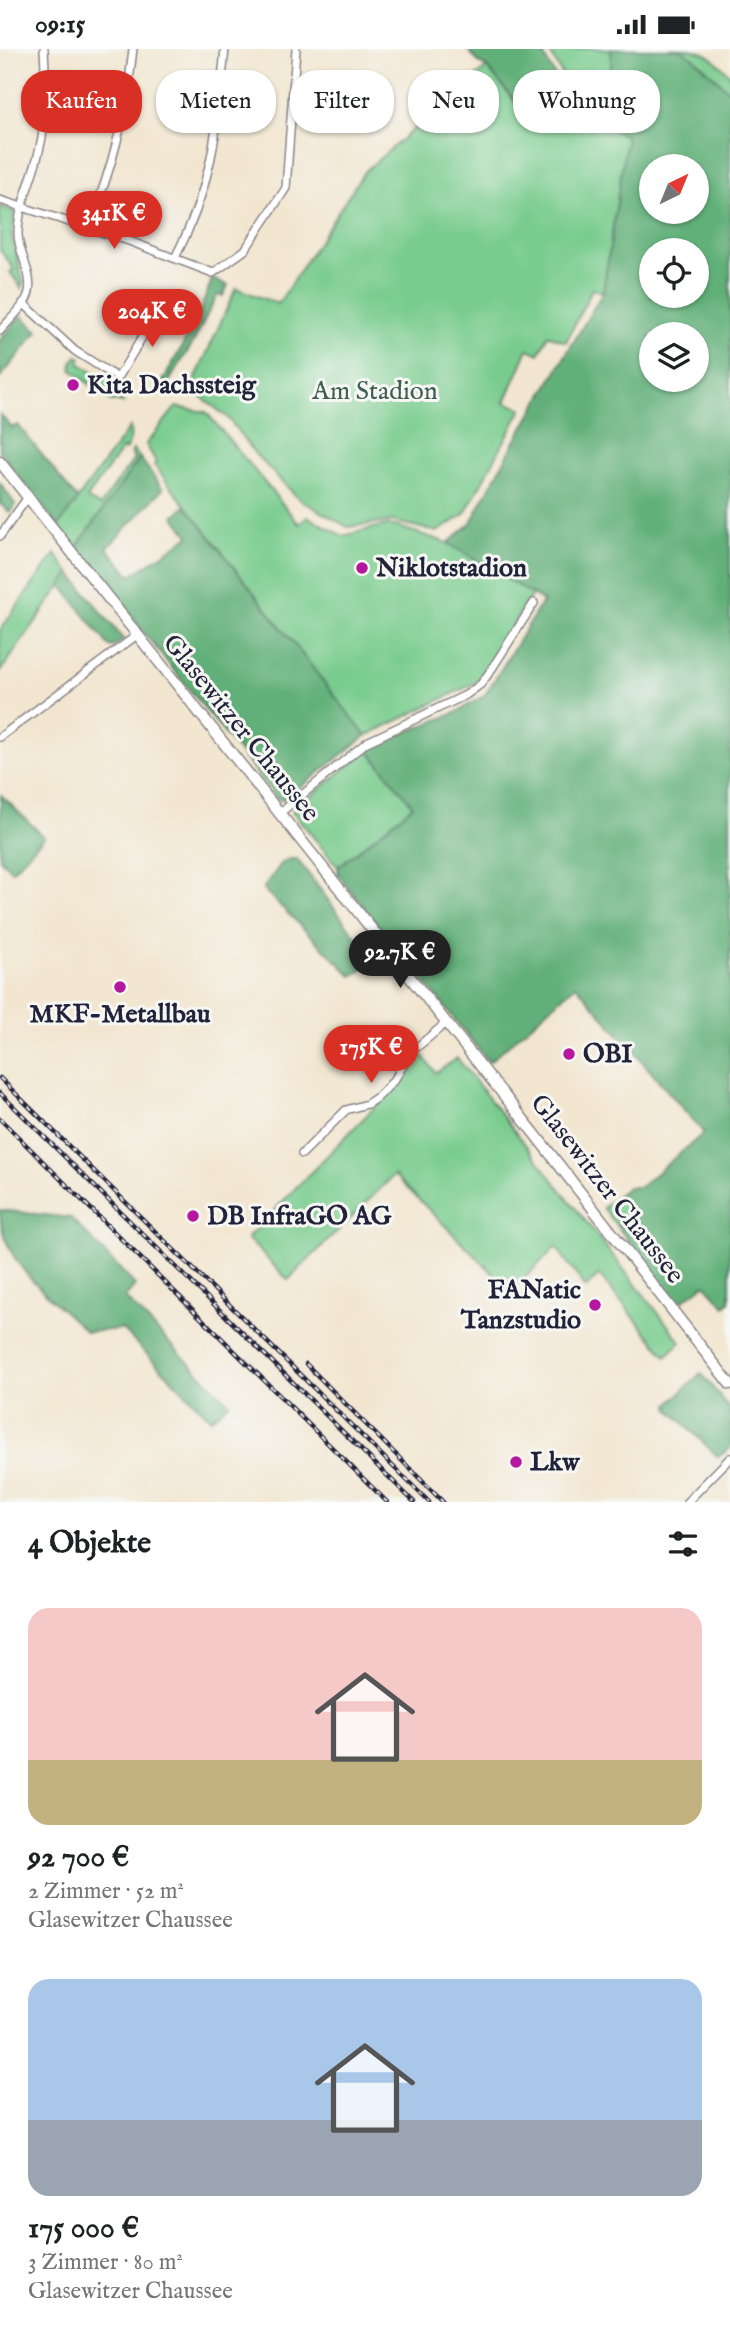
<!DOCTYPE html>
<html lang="de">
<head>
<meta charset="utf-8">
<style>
  body { margin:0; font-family:"IM FELL English",serif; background:#f6f6f6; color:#202124; height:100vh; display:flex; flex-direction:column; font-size:26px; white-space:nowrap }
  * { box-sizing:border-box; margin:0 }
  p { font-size:23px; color:#757577 }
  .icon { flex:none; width:38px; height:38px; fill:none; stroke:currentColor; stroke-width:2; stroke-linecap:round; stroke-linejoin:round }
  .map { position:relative; height:1453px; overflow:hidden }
  .side { display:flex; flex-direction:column; background:#fff; flex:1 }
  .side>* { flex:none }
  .hud { position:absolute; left:21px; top:21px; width:690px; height:63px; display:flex; gap:14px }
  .needle { width:46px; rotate:43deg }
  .tools { position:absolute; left:639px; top:105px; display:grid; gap:14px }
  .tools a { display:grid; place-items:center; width:70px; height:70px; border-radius:50%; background:#fff; box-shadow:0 2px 5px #0004; font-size:35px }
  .price { position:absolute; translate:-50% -60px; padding:0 16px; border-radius:24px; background:#d93025; color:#fff; font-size:23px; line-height:46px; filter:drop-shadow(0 2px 4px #0008) }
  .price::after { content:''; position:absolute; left:50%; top:42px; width:21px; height:16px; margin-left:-10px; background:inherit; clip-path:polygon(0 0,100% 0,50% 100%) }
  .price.on { background:#222; color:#fff }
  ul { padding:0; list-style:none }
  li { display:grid; align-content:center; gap:14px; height:371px; padding:0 28px }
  li span { display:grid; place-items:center; height:217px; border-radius:21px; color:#555 }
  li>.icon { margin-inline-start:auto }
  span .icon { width:126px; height:126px; fill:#fffc; stroke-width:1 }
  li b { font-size:30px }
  h2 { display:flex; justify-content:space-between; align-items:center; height:84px; padding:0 28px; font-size:30px }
  .pill { padding:0 24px; border-radius:28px; background:#fff; box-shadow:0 2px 5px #0004; font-size:24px; line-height:63px }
  .pill.on { background:#d93025; color:#fff }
  .status { display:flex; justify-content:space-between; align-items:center; height:49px; padding:0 35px; background:#fff; direction:ltr }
  .status svg { height:19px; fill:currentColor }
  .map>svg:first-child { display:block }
</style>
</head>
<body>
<div class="status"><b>09:15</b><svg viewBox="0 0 49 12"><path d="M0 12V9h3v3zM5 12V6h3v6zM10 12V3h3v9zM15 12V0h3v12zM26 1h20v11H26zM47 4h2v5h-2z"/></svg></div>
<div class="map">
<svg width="730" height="1453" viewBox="0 0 730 1453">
  <rect width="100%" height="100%" fill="#f6f6f2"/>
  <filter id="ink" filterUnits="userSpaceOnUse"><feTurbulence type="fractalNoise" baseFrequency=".0143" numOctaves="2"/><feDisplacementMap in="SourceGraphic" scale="14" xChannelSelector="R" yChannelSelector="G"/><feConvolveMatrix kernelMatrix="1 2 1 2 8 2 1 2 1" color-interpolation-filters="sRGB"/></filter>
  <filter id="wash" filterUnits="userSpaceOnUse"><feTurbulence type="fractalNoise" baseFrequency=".00686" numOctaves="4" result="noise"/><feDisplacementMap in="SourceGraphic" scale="28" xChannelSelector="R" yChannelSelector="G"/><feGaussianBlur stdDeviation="1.57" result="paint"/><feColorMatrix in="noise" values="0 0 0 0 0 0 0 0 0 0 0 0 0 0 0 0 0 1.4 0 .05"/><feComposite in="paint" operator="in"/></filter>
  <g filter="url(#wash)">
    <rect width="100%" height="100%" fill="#f2e6d0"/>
    <g fill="#79cc8e" stroke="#4e7764" stroke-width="2">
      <path d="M548,0H611V52L600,55L568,36Z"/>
      <path d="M679,0C706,0 712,7 730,26V43L694,9Z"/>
      <path d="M487,18L519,58L550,34L565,52L627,88L603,243L592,240L566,293L548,286L539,305L528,300L505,353L522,360L464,466L437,483L392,472L348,478L299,450L256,406L227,368L191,340L236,239L278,255L364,123Z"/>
      <path d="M0,157L15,163L12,187L23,232L22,240L10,223L14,220L0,201Z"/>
      <path d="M77,307L81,309L79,314L102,328L106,325L116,338L123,354L111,352L72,321V314Z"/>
      <path d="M176,358L206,363L299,475L308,468L343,487L385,476L396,477L448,494L532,545L477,633L366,687L154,416L156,413L146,395Z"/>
      <path d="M130,378C131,388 131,394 125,401L122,400L87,449L100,457L134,410L131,405L133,401L140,409L76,499L58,477Z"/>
      <path d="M55,505L70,524L0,623V581Z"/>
      <path d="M368,701L413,757L338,818L292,762Z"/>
      <path d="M419,1002L436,1024L457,1009L681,1293L666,1307L599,1226L586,1239L556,1198L511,1242L394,1126L288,1231L247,1189L394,1038Z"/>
      <path d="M618,1146L633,1164L617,1177L603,1159Z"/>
    </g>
    <g fill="#62b079" stroke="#42695a" stroke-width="2" fill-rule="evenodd">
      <path d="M467,0H540L563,40L624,78L611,52V0H679L694,9L730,43V1252L725,1257L705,1235L678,1255L617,1177L633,1164L618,1146L628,1138H640L704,1084L576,936L489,1013L338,826V818L413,757L368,701L376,695L455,664L485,646L543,552L448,494L470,475L518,387L603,243L627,88L565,52L550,35L520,58L487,18L480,15ZM651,117H696V163H651ZM651,201H696V247H651ZM651,285H696V331H651Z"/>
      <path d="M212,230L228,236L223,247L217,246L193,294L162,344L157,343L198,268Z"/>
      <path d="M22,267L38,282L0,329V291L19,268Z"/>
      <path d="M0,365L12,379L18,376L78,451L58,477L0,403Z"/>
      <path d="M140,409L163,440L107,499L131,527L189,487L174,467L186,457L366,687L284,751L277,750L76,499Z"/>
      <path d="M0,434L15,455L11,464L0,455Z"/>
      <path d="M70,524L124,591L113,598L109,597L61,536Z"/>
      <path d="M1,746L44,788L12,822L0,810Z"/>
      <path d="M289,810H297L375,913L352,927L263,840L281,815Z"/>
      <path d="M0,1161L71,1169L135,1236L125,1249L229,1354L211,1370L122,1280L86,1283C52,1249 0,1214 0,1161Z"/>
      <path d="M701,1324L730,1360V1399L718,1408L670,1361L669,1355Z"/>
    </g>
  </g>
  <g filter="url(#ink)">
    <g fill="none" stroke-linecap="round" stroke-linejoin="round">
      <g stroke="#8a8486" stroke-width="10">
        <g id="street">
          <path d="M0,151L129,192L213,224L245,201L286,139L296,0"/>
          <path d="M88,179C113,118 126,65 133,0"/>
          <path d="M175,209C213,136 217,80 225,0"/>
          <path d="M23,254L75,302L118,329L161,256"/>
          <path d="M0,282C9,271 26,257 29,243C33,224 18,204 18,185C18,157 33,129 39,102C48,68 46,35 44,0"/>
          <path d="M0,487L28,448"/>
          <path d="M0,688L137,586"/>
          <path d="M280,764L367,693L466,646L481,635L491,621L534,554"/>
          <path d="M302,1105L346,1061L367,1055L379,1047L395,1030L410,1004L446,974"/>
          <path d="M687,1453L730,1409"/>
        </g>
      </g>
      <g stroke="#8a8486" stroke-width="13">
        <path id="secondary" d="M0,413L534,1084L730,1335"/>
      </g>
      <use href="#street" stroke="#fff" stroke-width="7"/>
      <use href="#secondary" stroke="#fff" stroke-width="10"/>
      <g stroke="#22223b" stroke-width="4.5">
        <g id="rail">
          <path d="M0,1029L429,1453"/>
          <path d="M0,1044L414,1453"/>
          <path d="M0,1070L387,1453"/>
          <path d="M306,1315L443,1453"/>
        </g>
      </g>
      <use href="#rail" stroke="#f6f6f2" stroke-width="2" stroke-dasharray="5" stroke-linecap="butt"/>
    </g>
  </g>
  <g fill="#b5179e" stroke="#f6f6f2" stroke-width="2.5">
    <circle cx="73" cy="336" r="7"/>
    <circle cx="362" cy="519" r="7"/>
    <circle cx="120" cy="938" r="7"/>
    <circle cx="569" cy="1005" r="7"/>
    <circle cx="193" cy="1167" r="7"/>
    <circle cx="595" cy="1256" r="7"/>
    <circle cx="516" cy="1413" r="7"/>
  </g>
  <g text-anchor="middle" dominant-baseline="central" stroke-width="6" stroke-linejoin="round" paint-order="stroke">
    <g font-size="26" font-weight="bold" fill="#22223b" stroke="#f6f6f2" text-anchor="start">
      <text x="87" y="336">Kita Dachssteig</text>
      <text x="376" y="519">Niklotstadion</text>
      <text x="120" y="965" text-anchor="middle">MKF-Metallbau</text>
      <text x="583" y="1005">OBI</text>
      <text x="207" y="1167">DB InfraGO AG</text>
      <text x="581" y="1241" text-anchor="end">FANatic<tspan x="581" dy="30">Tanzstudio</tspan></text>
      <text x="530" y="1413">Lkw</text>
    </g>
    <g font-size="26" fill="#405e58" stroke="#f6f6f2">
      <text x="375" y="342">Am Stadion</text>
    </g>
    <g font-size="26" fill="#22223b" stroke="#f6f6f2">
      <text transform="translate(241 679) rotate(51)">Glasewitzer Chaussee</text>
      <text transform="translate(607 1140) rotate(52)">Glasewitzer Chaussee</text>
    </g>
  </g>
</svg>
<div class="tools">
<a><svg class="needle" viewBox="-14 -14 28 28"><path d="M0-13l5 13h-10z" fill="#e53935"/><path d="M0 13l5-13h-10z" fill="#757577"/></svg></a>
<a><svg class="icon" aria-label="locate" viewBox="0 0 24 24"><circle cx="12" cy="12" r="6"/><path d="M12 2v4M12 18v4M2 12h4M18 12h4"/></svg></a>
<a><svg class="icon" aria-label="layers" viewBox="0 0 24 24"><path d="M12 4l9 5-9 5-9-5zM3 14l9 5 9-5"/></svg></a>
</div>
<b class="price" style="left:114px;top:202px">341K €</b>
<b class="price" style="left:152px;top:300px">204K €</b>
<b class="price on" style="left:400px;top:941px">92.7K €</b>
<b class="price" style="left:371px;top:1036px">175K €</b>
<div class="hud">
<a class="pill on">Kaufen</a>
<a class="pill">Mieten</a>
<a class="pill">Filter</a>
<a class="pill">Neu</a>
<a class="pill">Wohnung</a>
</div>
</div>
<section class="side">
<h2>4 Objekte<svg class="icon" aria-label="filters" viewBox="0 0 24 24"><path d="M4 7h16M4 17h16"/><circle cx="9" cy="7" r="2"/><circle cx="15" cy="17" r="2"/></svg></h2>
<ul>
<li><span style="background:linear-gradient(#f6c9c9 70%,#c2b280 0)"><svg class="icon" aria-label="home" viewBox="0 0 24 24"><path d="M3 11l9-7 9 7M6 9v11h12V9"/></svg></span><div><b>92 700 €</b><p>2 Zimmer · 52 m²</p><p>Glasewitzer Chaussee</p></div></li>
<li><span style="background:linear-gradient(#a9c7e8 65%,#9aa5b1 0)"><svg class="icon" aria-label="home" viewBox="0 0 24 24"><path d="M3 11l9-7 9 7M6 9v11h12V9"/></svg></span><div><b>175 000 €</b><p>3 Zimmer · 80 m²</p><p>Glasewitzer Chaussee</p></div></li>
</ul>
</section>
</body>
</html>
